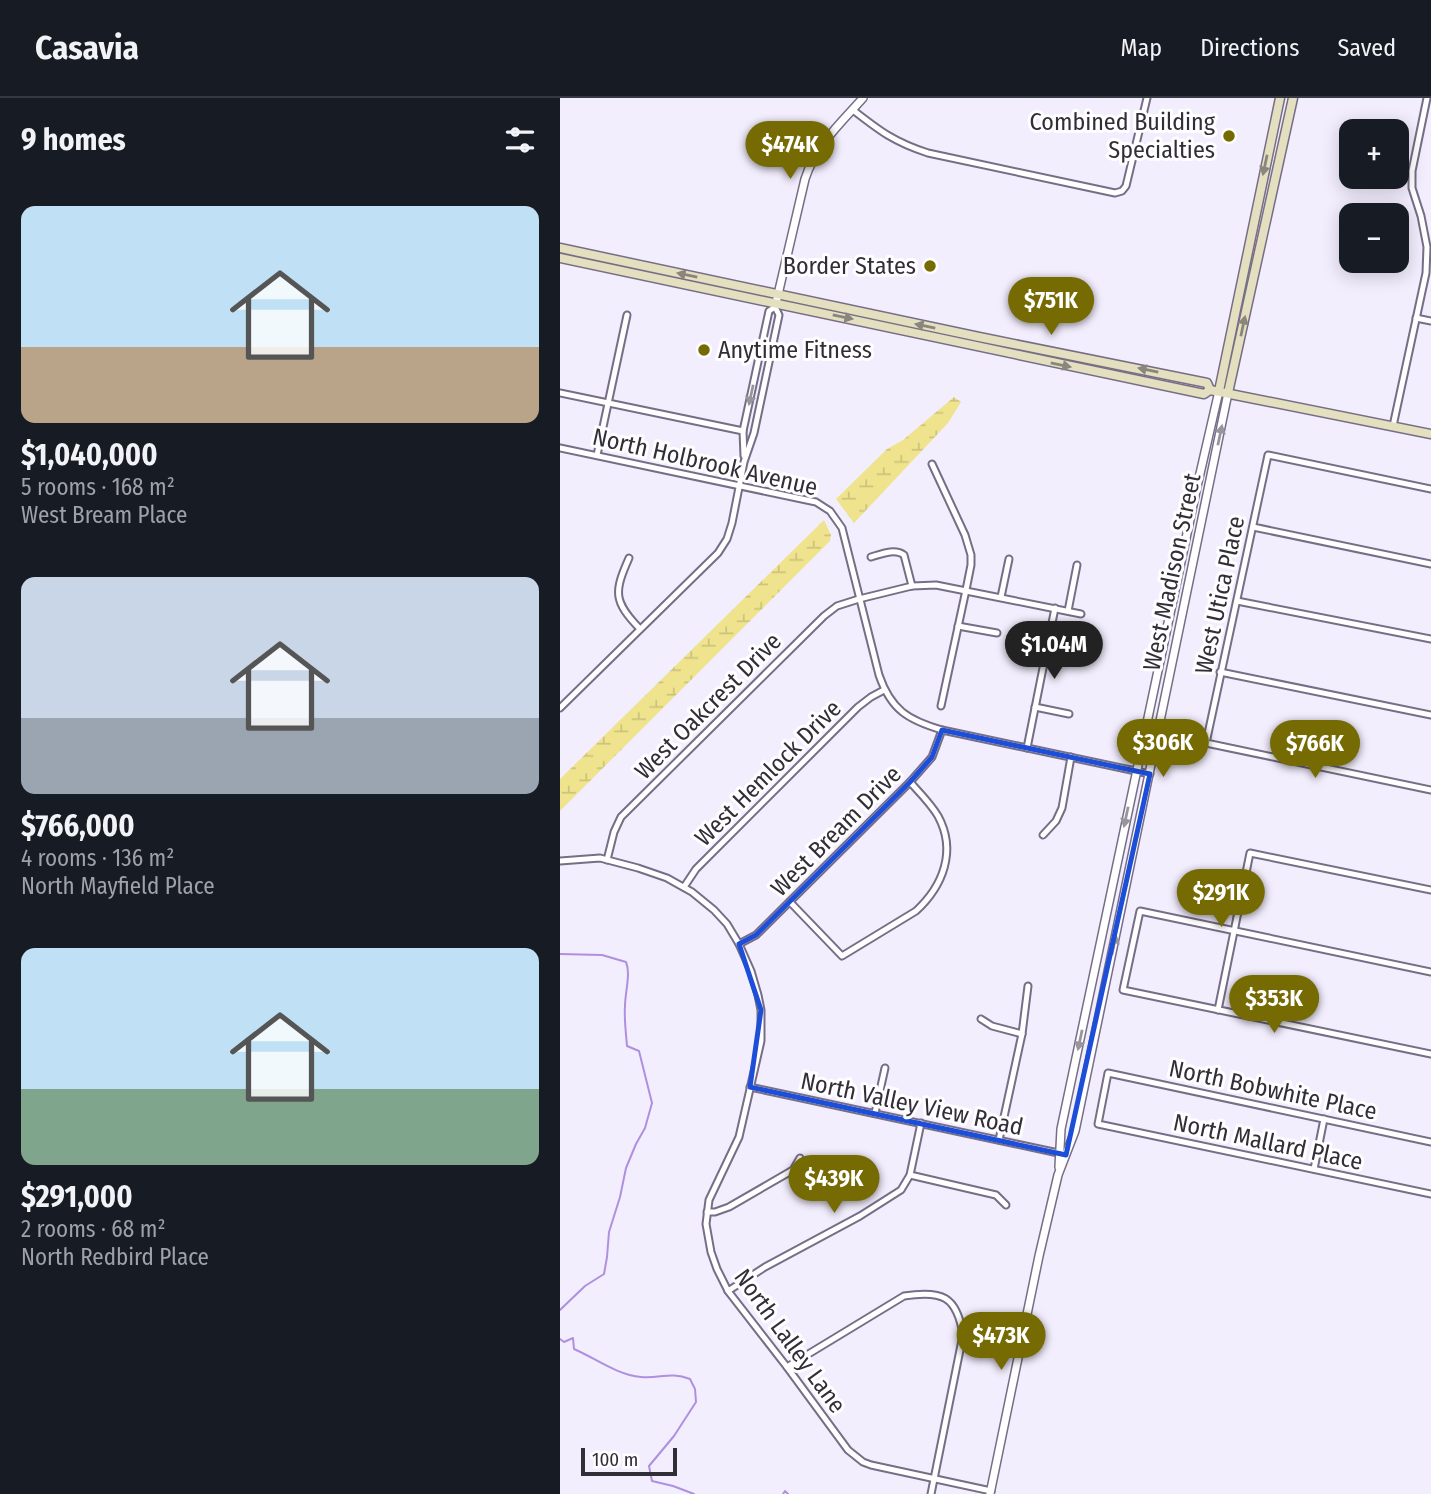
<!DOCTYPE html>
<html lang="en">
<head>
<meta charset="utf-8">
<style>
  body { margin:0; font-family:"Fira Sans Condensed",sans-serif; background:#20242c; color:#f1f3f6; height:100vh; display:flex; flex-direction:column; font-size:26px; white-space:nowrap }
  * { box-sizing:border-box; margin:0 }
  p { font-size:23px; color:#9ea1a6 }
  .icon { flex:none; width:38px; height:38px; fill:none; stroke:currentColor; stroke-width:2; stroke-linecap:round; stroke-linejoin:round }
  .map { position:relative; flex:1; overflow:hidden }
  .sheet { display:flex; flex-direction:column; background:#171b24; width:560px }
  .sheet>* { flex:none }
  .controls { position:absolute; left:779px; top:21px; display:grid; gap:14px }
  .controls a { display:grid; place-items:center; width:70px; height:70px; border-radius:14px; background:#171b24; box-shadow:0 4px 18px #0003; font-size:35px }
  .scale { position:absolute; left:21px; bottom:18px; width:96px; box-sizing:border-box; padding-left:7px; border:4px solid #322e38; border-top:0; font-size:19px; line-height:24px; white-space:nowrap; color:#322e38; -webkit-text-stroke:5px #fefefe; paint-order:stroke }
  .price { position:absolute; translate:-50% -60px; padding:0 16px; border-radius:24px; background:#766a02; color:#fff; font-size:23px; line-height:46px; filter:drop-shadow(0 2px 4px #0008) }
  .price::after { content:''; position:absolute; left:50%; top:42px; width:21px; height:16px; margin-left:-10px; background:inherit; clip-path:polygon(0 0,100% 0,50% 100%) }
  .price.active { background:#222; color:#fff }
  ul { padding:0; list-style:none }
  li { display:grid; align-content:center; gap:14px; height:371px; padding:0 21px }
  li span { display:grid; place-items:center; height:217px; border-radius:14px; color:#555 }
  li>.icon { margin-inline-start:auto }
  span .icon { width:126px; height:126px; fill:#fffc; stroke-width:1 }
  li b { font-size:30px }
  h2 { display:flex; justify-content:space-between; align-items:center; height:84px; padding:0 21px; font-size:30px }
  header { display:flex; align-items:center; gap:42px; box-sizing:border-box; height:98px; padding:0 35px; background:#171b24; border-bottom:2px solid #363941 }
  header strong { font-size:33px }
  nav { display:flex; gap:38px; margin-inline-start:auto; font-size:24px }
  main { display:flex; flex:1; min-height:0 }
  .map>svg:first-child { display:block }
</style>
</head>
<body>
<header>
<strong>Casavia</strong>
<nav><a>Map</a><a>Directions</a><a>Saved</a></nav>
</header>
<main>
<section class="sheet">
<h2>9 homes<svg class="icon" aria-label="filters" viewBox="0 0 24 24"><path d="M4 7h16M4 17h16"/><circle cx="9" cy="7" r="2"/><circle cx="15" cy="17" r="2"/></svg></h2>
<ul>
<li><span style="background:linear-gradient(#bfe0f5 65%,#b9a48a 0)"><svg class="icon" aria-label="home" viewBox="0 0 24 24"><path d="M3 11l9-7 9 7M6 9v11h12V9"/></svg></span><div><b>$1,040,000</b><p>5 rooms · 168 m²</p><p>West Bream Place</p></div></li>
<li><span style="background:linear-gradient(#c9d6e8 65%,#9aa5b1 0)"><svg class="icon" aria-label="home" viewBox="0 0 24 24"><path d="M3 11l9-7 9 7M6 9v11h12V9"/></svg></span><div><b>$766,000</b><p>4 rooms · 136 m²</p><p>North Mayfield Place</p></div></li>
<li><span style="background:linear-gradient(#bfe0f5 65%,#7fa58c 0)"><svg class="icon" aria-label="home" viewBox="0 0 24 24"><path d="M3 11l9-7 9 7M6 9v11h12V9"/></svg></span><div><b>$291,000</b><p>2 rooms · 68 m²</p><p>North Redbird Place</p></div></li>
</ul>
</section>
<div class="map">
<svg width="871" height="1396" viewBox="0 0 871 1396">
  <defs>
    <pattern id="wetland-marsh" width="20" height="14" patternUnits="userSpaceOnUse" patternTransform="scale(1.75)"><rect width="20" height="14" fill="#efe38d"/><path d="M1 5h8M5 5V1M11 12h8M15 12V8" fill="none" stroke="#cdc37a"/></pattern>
  </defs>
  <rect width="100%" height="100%" fill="#f3eefe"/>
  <g fill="url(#wetland-marsh)">
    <path d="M394,299L401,304L388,325L294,425L276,401L327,351L343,342Z"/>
    <path d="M264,422L271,437L270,443L0,713V681Z"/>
  </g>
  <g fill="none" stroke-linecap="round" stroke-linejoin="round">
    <g stroke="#ae90df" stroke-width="2">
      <path d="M0,856L42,857L66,864C71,876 65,894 65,908C64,921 66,935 67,948L79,953L92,1005L85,1030L76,1046L66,1070L60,1099L49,1134L47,1159L44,1176L25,1188L0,1212"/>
      <path d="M0,1241L4,1244L13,1240L14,1251C35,1260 57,1277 81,1279C100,1281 110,1273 130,1281L135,1291L136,1304L114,1338L89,1368L92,1383L113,1388L134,1396"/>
      <path d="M223,1396L225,1393L228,1396"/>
    </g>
    <g stroke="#766e86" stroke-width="9">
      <g id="minor">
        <path d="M293,12C320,33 334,44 368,55L555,95L562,93L566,88L587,0"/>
        <path d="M856,220L871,223"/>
        <path d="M0,295L183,333"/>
        <path d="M833,328L866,175L867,149L861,118L852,90V73L867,0"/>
        <path d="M0,350L256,404L270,413L282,430L319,577C331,612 348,622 382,632L590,676"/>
        <path d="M37,357L67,217"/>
        <path d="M184,358L183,333L209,213L215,209"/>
        <path d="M372,366L405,437L411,457V467L406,492L381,608"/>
        <path d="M871,391L708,357L646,645L871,692"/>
        <path d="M693,429L871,466"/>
        <path d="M311,459C321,456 335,450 344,457L352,488"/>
        <path d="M69,460C54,494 53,503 80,531"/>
        <path d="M441,499L449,461"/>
        <path d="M677,503L871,541"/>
        <path d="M508,513L517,467"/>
        <path d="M398,528L437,535"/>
        <path d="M454,540L522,553"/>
        <path d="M660,574L871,617"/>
        <path d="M475,609L509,616"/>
        <path d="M0,610L158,455L167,441L172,425L184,364L194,335L219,217L215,209L216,205"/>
        <path d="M467,650L495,510"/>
        <path d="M483,737L496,723L502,710L511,659"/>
        <path d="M47,762L54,734L61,719L264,518L277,508L299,501L352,488L376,487L521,516"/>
        <path d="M0,763L40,760L78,770L107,780L132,794L154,812L167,826L179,846L191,873L198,897L201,912V943L179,1039L149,1102L146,1126L151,1154L157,1171L168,1193L227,1269L288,1352L303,1364L311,1367L431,1393"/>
        <path d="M124,789L136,771L298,609L311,599L324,592"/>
        <path d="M230,804L282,858L356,813C383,788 397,753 378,718C371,706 360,695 350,684"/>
        <path d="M179,846L196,837L350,684L372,659L382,632"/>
        <path d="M871,874L580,813L563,892L871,956"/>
        <path d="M658,912L690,755L871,792"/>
        <path d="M421,921L432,928L462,936"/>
        <path d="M190,989L503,1056"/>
        <path d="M315,1015L325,970"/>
        <path d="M439,1042L462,936L468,888"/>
        <path d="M871,1044L548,975L538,1026L871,1096"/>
        <path d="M754,1071L764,1021"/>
        <path d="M350,1077L436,1097L446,1107"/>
        <path d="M147,1114H155L169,1109L233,1072L240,1060"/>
        <path d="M168,1193L205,1169L300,1118L341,1092L350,1077L361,1025"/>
        <path d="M227,1269L344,1198C382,1192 397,1198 403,1237L371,1396"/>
      </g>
    </g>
    <g stroke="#766e86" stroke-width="10">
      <g id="tertiary">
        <path d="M216,205L245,81C256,47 280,26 303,0"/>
        <path d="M499,1069L501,1031L636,393L659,293"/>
        <path d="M430,1396L479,1158L498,1077L515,1033L668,295"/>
      </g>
    </g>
    <g stroke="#766e86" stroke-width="11">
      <g id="secondary">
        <path d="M0,150L419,239L647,285L650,292"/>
        <path d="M0,160L644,296L650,292L871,336"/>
        <path d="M659,293L720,0"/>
        <path d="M668,295L733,0"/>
      </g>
    </g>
    <use href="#minor" stroke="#fff" stroke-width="5"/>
    <use href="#tertiary" stroke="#fff" stroke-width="7"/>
    <use href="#secondary" stroke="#e3dfbf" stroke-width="8"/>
  </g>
  <defs><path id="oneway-solid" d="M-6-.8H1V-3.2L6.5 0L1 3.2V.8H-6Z" transform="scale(1.75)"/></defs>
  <g fill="#8a867c">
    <use href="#oneway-solid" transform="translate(705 67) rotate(102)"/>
    <use href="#oneway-solid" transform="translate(127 177) rotate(-168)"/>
    <use href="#oneway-solid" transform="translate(283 219) rotate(12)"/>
    <use href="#oneway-solid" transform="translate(365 228) rotate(-168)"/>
    <use href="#oneway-solid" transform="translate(683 228) rotate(-78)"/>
    <use href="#oneway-solid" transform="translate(501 267) rotate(12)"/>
    <use href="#oneway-solid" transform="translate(588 272) rotate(-168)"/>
  </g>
  <g fill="#98969c">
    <use href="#oneway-solid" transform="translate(191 297) rotate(102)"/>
    <use href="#oneway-solid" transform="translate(660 337) rotate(-78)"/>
    <use href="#oneway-solid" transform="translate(566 719) rotate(102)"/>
    <use href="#oneway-solid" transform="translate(554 847) rotate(-78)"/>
    <use href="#oneway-solid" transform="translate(520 942) rotate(102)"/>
  </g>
  <path fill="none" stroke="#1d4ed8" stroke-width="5" stroke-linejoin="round" d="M382,632L590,676L506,1057L190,989L201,912L179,846L196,837L350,684L372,659Z"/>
  <g fill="#766a02" stroke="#fefefe" stroke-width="2.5">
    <circle cx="669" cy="38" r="7"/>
    <circle cx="370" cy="168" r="7"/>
    <circle cx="144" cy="252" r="7"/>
  </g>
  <g text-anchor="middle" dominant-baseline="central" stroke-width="6" stroke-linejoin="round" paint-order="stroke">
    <g font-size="24" fill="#322e38" stroke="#fefefe" text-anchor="end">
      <text x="655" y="24">Combined Building<tspan x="655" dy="28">Specialties</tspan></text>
      <text x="356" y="168">Border States</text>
      <text x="158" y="252" text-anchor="start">Anytime Fitness</text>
    </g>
    <g font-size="24" fill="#322e38" stroke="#fefefe">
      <text transform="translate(145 364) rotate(13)">North Holbrook Avenue</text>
      <text transform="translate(612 474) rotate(-78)">West Madison Street</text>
      <text transform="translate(660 497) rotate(-78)">West Utica Place</text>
      <text transform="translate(148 608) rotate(-45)">West Oakcrest Drive</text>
      <text transform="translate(208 675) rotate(-45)">West Hemlock Drive</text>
      <text transform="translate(276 733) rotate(-45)">West Bream Drive</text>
      <text transform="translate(713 992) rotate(12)">North Bobwhite Place</text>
      <text transform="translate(352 1006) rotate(12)">North Valley View Road</text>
      <text transform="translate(708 1044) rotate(12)">North Mallard Place</text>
      <text transform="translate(230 1243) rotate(54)">North Lalley Lane</text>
    </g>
  </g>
</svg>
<div class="controls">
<a>+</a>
<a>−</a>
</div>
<div class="scale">100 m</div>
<b class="price" style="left:230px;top:83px">$474K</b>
<b class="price" style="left:491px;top:239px">$751K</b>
<b class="price active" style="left:494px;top:583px">$1.04M</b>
<b class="price" style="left:603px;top:681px">$306K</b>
<b class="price" style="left:755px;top:682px">$766K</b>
<b class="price" style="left:661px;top:831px">$291K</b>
<b class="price" style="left:714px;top:937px">$353K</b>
<b class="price" style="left:274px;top:1117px">$439K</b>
<b class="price" style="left:441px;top:1274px">$473K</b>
</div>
</main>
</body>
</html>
